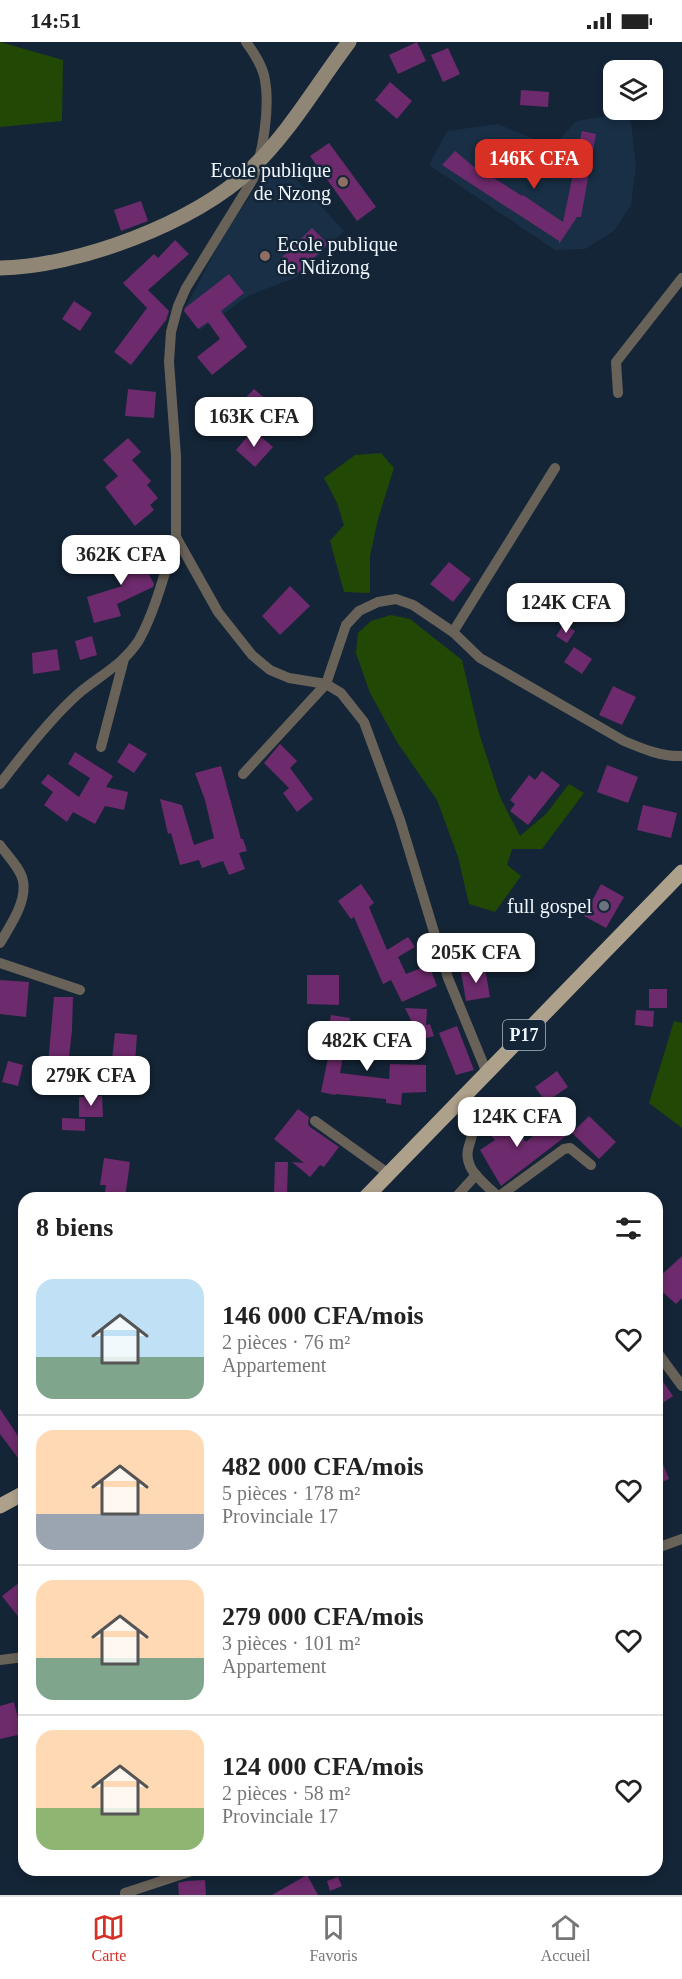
<!DOCTYPE html>
<html lang="fr">
<head>
<meta charset="utf-8">
<style>
  body { margin:0; font-family:"Times New Roman",serif; background:#f2f2f2; color:#222; height:100vh; display:flex; flex-direction:column; font-size:22px; white-space:nowrap }
  * { box-sizing:border-box; margin:0 }
  p { font-size:20px; color:#767676 }
  .icon { flex:none; width:33px; height:33px; fill:none; stroke:currentColor; stroke-width:2; stroke-linecap:round; stroke-linejoin:round }
  .map { position:relative; flex:1; overflow:hidden }
  .drawer { position:absolute; left:18px; top:1150px; width:645px; height:684px; display:flex; flex-direction:column; background:#fff; border-radius:18px; box-shadow:0 3px 9px #0003 }
  .drawer>* { flex:none }
  .controls { position:absolute; left:603px; top:18px; display:grid; gap:12px }
  .controls a { display:grid; place-items:center; width:60px; height:60px; border-radius:12px; background:#fff; box-shadow:0 3px 9px #0003; font-size:30px }
  .price { position:absolute; translate:-50% -51px; padding:0 14px; border-radius:12px; background:#fff; color:#222; font-size:20px; line-height:39px; filter:drop-shadow(0 2px 3px #0008) }
  .price::after { content:''; position:absolute; left:50%; top:36px; width:18px; height:14px; margin-left:-9px; background:inherit; clip-path:polygon(0 0,100% 0,50% 100%) }
  .price.active { background:#d93025; color:#fff }
  ul { padding:0; list-style:none }
  li { display:flex; align-items:center; gap:18px; height:150px; padding:0 18px }
  li+li { border-top:2px solid #e0e0e0 }
  li span { display:grid; place-items:center; flex:none; width:168px; height:120px; border-radius:18px; color:#555 }
  li>.icon { margin-inline-start:auto }
  span .icon { width:72px; height:72px; fill:#fffc; stroke-width:1 }
  li b { font-size:26px }
  h2 { display:flex; justify-content:space-between; align-items:center; height:72px; padding:0 18px; font-size:26px }
  .status { display:flex; justify-content:space-between; align-items:center; height:42px; padding:0 30px; background:#fff; direction:ltr }
  .status svg { height:16px; fill:currentColor }
  .dock { display:flex; justify-content:space-around; align-items:center; height:84px; border-top:2px solid #e0e0e0; background:#fff; font-size:16px; color:#767676 }
  .dock a { display:grid; justify-items:center; gap:3px }
  .dock .active { color:#d93025 }
  .map>svg:first-child { display:block }
</style>
</head>
<body>
<div class="status"><b>14:51</b><svg viewBox="0 0 49 12"><path d="M0 12V9h3v3zM5 12V6h3v6zM10 12V3h3v9zM15 12V0h3v12zM26 1h20v11H26zM47 4h2v5h-2z"/></svg></div>
<div class="map">
<svg width="682" height="1853" viewBox="0 0 682 1853">
  <rect width="100%" height="100%" fill="#142537"/>
  <g fill="#182f45">
    <path d="M627,71L631,80L636,125L631,163L614,189L585,207L555,208L429,123L447,89L498,82L553,105L576,79Z"/>
    <path d="M280,120L344,189L297,235L250,253L200,288L184,268L224,193L267,129Z"/>
  </g>
  <g fill="#214805">
    <path d="M0,0L63,18L62,79L0,85Z"/>
    <path d="M381,411L394,426L378,477L370,514V551L344,550L330,499L344,483L337,461L324,436L355,413Z"/>
    <path d="M391,573L410,577L462,618L480,694L500,755L520,794L546,772L569,742L584,751L542,807H512L507,823L521,834L495,870L469,862L458,815L437,758L397,700L370,651L356,611L358,591L371,579Z"/>
    <path d="M674,979L682,981V1086L649,1061Z"/>
  </g>
  <g fill="#6d2a6c">
    <path d="M417,0L426,19L398,32L389,13Z"/>
    <path d="M448,6L460,32L443,40L431,13Z"/>
    <path d="M390,40L412,59L397,77L375,58Z"/>
    <path d="M521,48L549,50L548,65L520,63Z"/>
    <path d="M582,89L596,92L581,175H577L559,202V199L442,123L455,109L485,134L486,131L522,154L523,153L563,180Z"/>
    <path d="M329,101L376,165L357,179L310,114Z"/>
    <path d="M141,159L148,179L121,189L114,168Z"/>
    <path d="M312,186L328,202L298,231L282,215Z"/>
    <path d="M175,198L189,212L148,248L169,269L166,278L131,323L114,310L147,266L123,241L154,212L158,216Z"/>
    <path d="M229,232L244,251L221,269L247,305L212,333L197,315L220,297L208,280L198,287L184,269L185,266Z"/>
    <path d="M74,259L92,271L80,289L62,277Z"/>
    <path d="M128,347L156,350L154,376L125,374Z"/>
    <path d="M254,347L275,365L261,381L239,363Z"/>
    <path d="M253,388L273,405L255,425L236,408Z"/>
    <path d="M128,396L141,410L132,418L151,439L147,443L158,456L150,463L154,468L135,484L105,445L118,434L103,418Z"/>
    <path d="M135,505L154,542L153,545L117,562L121,574L94,581L87,555L122,544L108,518Z"/>
    <path d="M449,520L471,537L453,560L430,542Z"/>
    <path d="M290,544L310,564L280,593L262,574Z"/>
    <path d="M564,582L575,589L567,601L556,594Z"/>
    <path d="M92,594L97,613L80,618L75,599Z"/>
    <path d="M574,605L592,617L582,632L564,620Z"/>
    <path d="M57,607L60,628L33,632L32,611Z"/>
    <path d="M613,644L636,655L622,683L599,673Z"/>
    <path d="M129,701L147,712L134,731L117,720Z"/>
    <path d="M280,702L297,719L290,726L313,757L297,770L283,751L289,746L264,721Z"/>
    <path d="M75,710L113,734L106,745L128,750L124,768L105,764L95,782L73,770L67,780L44,763L53,750L41,741L48,732L79,755L90,736L68,722Z"/>
    <path d="M607,723L638,735L628,761L597,750Z"/>
    <path d="M221,724L241,797H243L247,809L239,811L245,827L229,833L223,819L202,826L199,818L180,823L171,791L168,792L160,757L182,763L194,803L214,796L205,758L195,731Z"/>
    <path d="M542,729L560,743L528,783L510,769L515,762L510,758L529,733L535,738Z"/>
    <path d="M643,763L677,771L671,796L637,788Z"/>
    <path d="M361,842L374,861L369,865L387,908L408,895L415,905L398,915L406,932L429,923L437,944L402,960L391,938L383,942L354,875L351,877L338,859Z"/>
    <path d="M601,842L624,855L606,886L584,874Z"/>
    <path d="M485,926L490,955L466,959L461,930Z"/>
    <path d="M307,933H339V963L307,962Z"/>
    <path d="M0,938L29,940L26,975L0,972Z"/>
    <rect x="649" y="947" width="18" height="19"/>
    <path d="M54,955H73L72,988L68,1024L48,1022Z"/>
    <path d="M405,966L427,967L426,983L430,982L434,994L420,998V1000L407,1001L405,980H412Z"/>
    <path d="M636,968L654,969L653,985L635,983Z"/>
    <path d="M331,973L350,976L340,1031L389,1037L390,1022L426,1023V1050L402,1051L401,1063L386,1061V1057L336,1052L335,1053L321,1050L329,1011H324Z"/>
    <path d="M457,984L474,1028L456,1033L439,991Z"/>
    <path d="M115,991L137,993L135,1020L112,1018Z"/>
    <path d="M8,1019L23,1023L18,1044L2,1040Z"/>
    <path d="M557,1029L568,1045L546,1060L535,1045Z"/>
    <path d="M102,1054L103,1075H79V1055Z"/>
    <path d="M298,1067L309,1075L308,1082L310,1085L339,1105L324,1125L320,1123L310,1135L292,1120L304,1121L274,1097Z"/>
    <path d="M501,1073L513,1087L515,1086L526,1100L552,1078L566,1094L501,1144L480,1108L495,1098L485,1087Z"/>
    <path d="M589,1074L616,1100L599,1117L572,1091Z"/>
    <path d="M62,1076L85,1077V1089L62,1088Z"/>
    <path d="M104,1116L130,1120L125,1156H104L106,1143H100Z"/>
    <path d="M275,1120H288L287,1153H274Z"/>
    <path d="M682,1214V1256L676,1262L657,1245V1237Z"/>
    <path d="M657,1331L673,1354L657,1365Z"/>
    <path d="M0,1367L24,1403V1424L0,1392Z"/>
    <path d="M657,1407L669,1437L657,1442Z"/>
    <path d="M24,1537V1582L2,1554Z"/>
    <path d="M14,1660L22,1692L0,1697V1664Z"/>
    <path d="M307,1833L318,1853H272Z"/>
    <path d="M338,1835L342,1844L330,1849L327,1839Z"/>
    <path d="M205,1838L206,1853H179L178,1841L187,1839Z"/>
  </g>
  <g fill="none" stroke-linecap="round" stroke-linejoin="round">
    <g stroke="#696258" stroke-width="10">
      <path d="M246,0C254,11 263,24 265,38C270,66 263,110 253,137L186,246L178,264L171,290L169,320L176,414V495L218,570L252,613L270,628L289,636L326,642L341,651L364,680L400,778L448,936L487,1031"/>
      <path d="M618,351L616,320L682,236"/>
      <path d="M453,590L555,426"/>
      <path d="M101,705L124,617"/>
      <path d="M243,732L326,642L346,583L359,569L378,560L396,557L413,563L453,590L480,616L624,699C643,707 662,715 682,714"/>
      <path d="M0,742C22,713 51,676 78,652C99,634 124,622 139,598C155,570 166,526 176,495"/>
      <path d="M0,803C7,813 21,827 23,839C27,860 10,884 0,901"/>
      <path d="M0,921L80,948"/>
      <path d="M457,1063C489,1096 459,1098 470,1124C474,1134 492,1149 500,1156"/>
      <path d="M315,1079L389,1132"/>
      <path d="M498,1155L564,1107L570,1106L591,1123"/>
      <path d="M455,1156L476,1133"/>
      <path d="M657,1310L682,1344"/>
      <path d="M657,1506L682,1497"/>
      <path d="M0,1618L24,1615"/>
      <path d="M125,1853V1851L195,1828"/>
    </g>
    <path stroke="#908675" stroke-width="15" d="M0,226C76,225 196,181 251,127C290,90 317,42 349,0"/>
    <g stroke="#aea18b" stroke-width="15">
      <path d="M365,1156L682,830"/>
      <path d="M0,1464L24,1451"/>
    </g>
  </g>
  <g fill="#8d6e63" stroke="#142537" stroke-width="2">
    <circle cx="343" cy="140" r="6"/>
    <circle cx="265" cy="214" r="6"/>
  </g>
  <circle fill="#6b7280" stroke="#142537" stroke-width="2" cx="604" cy="864" r="6"/>
  <g text-anchor="middle" dominant-baseline="central" stroke-width="5" stroke-linejoin="round" paint-order="stroke">
    <rect fill="#142537" stroke="#adb7c2" stroke-width="1.5" x="503" y="978" width="42" height="30" rx="4.5"/>
    <g font-size="18" font-weight="bold" fill="#eff6fd">
      <text x="524" y="993">P17</text>
    </g>
    <g font-size="20" fill="#eff6fd" stroke="#142537" text-anchor="end">
      <text x="331" y="128">Ecole publique<tspan x="331" dy="23">de Nzong</tspan></text>
      <text x="277" y="202" text-anchor="start">Ecole publique<tspan x="277" dy="23">de Ndizong</tspan></text>
      <text x="592" y="864">full gospel</text>
    </g>
  </g>
</svg>
<div class="controls">
<a><svg class="icon" aria-label="layers" viewBox="0 0 24 24"><path d="M12 4l9 5-9 5-9-5zM3 14l9 5 9-5"/></svg></a>
</div>
<b class="price active" style="left:534px;top:148px">146K CFA</b>
<b class="price" style="left:254px;top:406px">163K CFA</b>
<b class="price" style="left:121px;top:544px">362K CFA</b>
<b class="price" style="left:566px;top:592px">124K CFA</b>
<b class="price" style="left:476px;top:942px">205K CFA</b>
<b class="price" style="left:367px;top:1030px">482K CFA</b>
<b class="price" style="left:91px;top:1065px">279K CFA</b>
<b class="price" style="left:517px;top:1106px">124K CFA</b>
<section class="drawer">
<h2>8 biens<svg class="icon" aria-label="filters" viewBox="0 0 24 24"><path d="M4 7h16M4 17h16"/><circle cx="9" cy="7" r="2"/><circle cx="15" cy="17" r="2"/></svg></h2>
<ul>
<li><span style="background:linear-gradient(#bfe0f5 65%,#7fa58c 0)"><svg class="icon" aria-label="home" viewBox="0 0 24 24"><path d="M3 11l9-7 9 7M6 9v11h12V9"/></svg></span><div><b>146 000 CFA/mois</b><p>2 pièces · 76 m²</p><p>Appartement</p></div><svg class="icon" aria-label="heart" viewBox="0 0 24 24"><path d="M12 20l-8-8c-3-5 5-10 8-4 3-6 11-1 8 4z"/></svg></li>
<li><span style="background:linear-gradient(#ffd9b3 70%,#9aa5b1 0)"><svg class="icon" aria-label="home" viewBox="0 0 24 24"><path d="M3 11l9-7 9 7M6 9v11h12V9"/></svg></span><div><b>482 000 CFA/mois</b><p>5 pièces · 178 m²</p><p>Provinciale 17</p></div><svg class="icon" aria-label="heart" viewBox="0 0 24 24"><path d="M12 20l-8-8c-3-5 5-10 8-4 3-6 11-1 8 4z"/></svg></li>
<li><span style="background:linear-gradient(#ffd9b3 65%,#7fa58c 0)"><svg class="icon" aria-label="home" viewBox="0 0 24 24"><path d="M3 11l9-7 9 7M6 9v11h12V9"/></svg></span><div><b>279 000 CFA/mois</b><p>3 pièces · 101 m²</p><p>Appartement</p></div><svg class="icon" aria-label="heart" viewBox="0 0 24 24"><path d="M12 20l-8-8c-3-5 5-10 8-4 3-6 11-1 8 4z"/></svg></li>
<li><span style="background:linear-gradient(#ffd9b3 65%,#8fb573 0)"><svg class="icon" aria-label="home" viewBox="0 0 24 24"><path d="M3 11l9-7 9 7M6 9v11h12V9"/></svg></span><div><b>124 000 CFA/mois</b><p>2 pièces · 58 m²</p><p>Provinciale 17</p></div><svg class="icon" aria-label="heart" viewBox="0 0 24 24"><path d="M12 20l-8-8c-3-5 5-10 8-4 3-6 11-1 8 4z"/></svg></li>
</ul>
</section>
</div>
<nav class="dock">
<a class="active"><svg class="icon" aria-label="map" viewBox="0 0 24 24"><path d="M3 6l6-2 6 2 6-2v14l-6 2-6-2-6 2zM9 4v14M15 6v14"/></svg>Carte</a>
<a><svg class="icon" aria-label="saved" viewBox="0 0 24 24"><path d="M7 4h10v16l-5-4-5 4z"/></svg>Favoris</a>
<a><svg class="icon" aria-label="home" viewBox="0 0 24 24"><path d="M3 11l9-7 9 7M6 9v11h12V9"/></svg>Accueil</a>
</nav>
</body>
</html>
